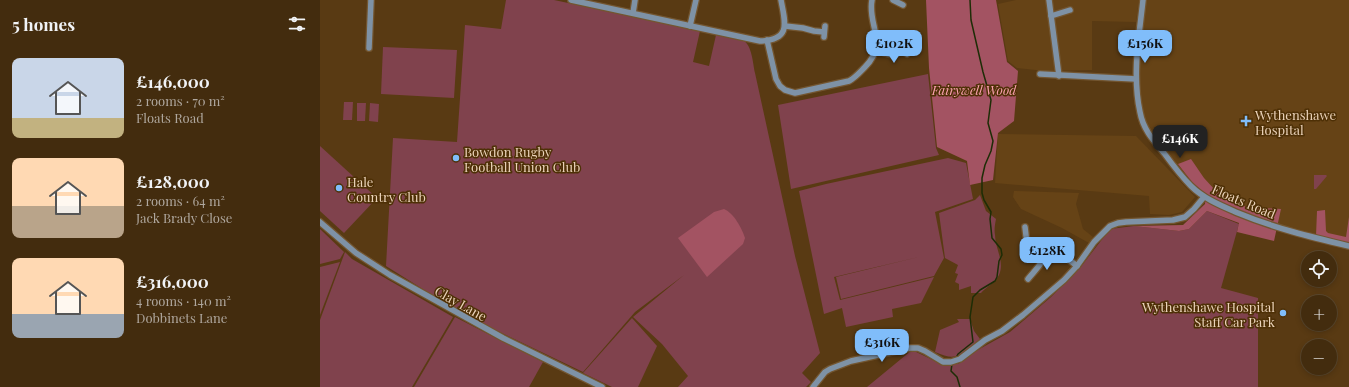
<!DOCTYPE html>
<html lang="en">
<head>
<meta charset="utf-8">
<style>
  body { margin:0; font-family:"Playfair Display",serif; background:#4a3417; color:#f1f3f6; height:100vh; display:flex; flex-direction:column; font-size:15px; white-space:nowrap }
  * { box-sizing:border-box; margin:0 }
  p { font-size:13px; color:#afa79e }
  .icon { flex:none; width:22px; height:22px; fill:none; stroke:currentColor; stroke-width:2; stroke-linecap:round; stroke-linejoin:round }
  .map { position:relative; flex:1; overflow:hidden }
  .side { display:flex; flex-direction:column; background:#432c0e; width:320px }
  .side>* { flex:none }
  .controls { position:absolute; left:981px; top:251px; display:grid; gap:8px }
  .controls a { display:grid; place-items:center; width:36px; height:36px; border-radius:50%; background:#432c0e; box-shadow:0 2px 6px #0003,0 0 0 1px #5b482e; font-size:20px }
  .price { position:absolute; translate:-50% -34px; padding:0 9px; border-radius:8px; background:#80bdfa; color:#111; font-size:13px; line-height:26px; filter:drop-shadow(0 1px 2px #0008) }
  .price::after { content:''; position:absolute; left:50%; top:24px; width:12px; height:9px; margin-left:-6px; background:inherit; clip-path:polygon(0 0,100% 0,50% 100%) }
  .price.active { background:#222; color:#fff }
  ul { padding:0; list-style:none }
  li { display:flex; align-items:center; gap:12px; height:100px; padding:0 12px }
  li span { display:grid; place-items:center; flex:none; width:112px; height:80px; border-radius:8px; color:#555 }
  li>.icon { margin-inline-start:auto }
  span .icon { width:48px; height:48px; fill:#fffc; stroke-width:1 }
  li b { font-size:17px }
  h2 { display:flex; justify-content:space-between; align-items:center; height:48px; padding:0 12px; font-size:17px }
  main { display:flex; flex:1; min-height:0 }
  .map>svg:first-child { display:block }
</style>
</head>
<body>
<main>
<section class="side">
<h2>5 homes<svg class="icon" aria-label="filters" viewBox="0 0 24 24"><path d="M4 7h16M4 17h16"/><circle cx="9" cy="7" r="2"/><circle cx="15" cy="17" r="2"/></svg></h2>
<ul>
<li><span style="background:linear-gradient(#c9d6e8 75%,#c2b280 0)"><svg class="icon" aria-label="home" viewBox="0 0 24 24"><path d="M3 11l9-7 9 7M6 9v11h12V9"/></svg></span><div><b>£146,000</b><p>2 rooms · 70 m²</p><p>Floats Road</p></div></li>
<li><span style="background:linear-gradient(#ffd9b3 60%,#b9a48a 0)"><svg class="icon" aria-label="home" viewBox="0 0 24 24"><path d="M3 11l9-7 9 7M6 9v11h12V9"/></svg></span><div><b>£128,000</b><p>2 rooms · 64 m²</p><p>Jack Brady Close</p></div></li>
<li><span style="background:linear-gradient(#ffd9b3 70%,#9aa5b1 0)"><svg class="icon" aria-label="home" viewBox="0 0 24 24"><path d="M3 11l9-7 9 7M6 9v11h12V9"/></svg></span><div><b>£316,000</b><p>4 rooms · 140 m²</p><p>Dobbinets Lane</p></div></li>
</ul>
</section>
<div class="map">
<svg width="1029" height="387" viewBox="0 0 1029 387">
  <rect width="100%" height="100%" fill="#593a13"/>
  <g fill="#664316">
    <path d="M696,0H819L816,22L772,21V70L725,71L697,68L688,61L678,4Z"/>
    <path d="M823,0H1029V246L991,237L905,208L871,186L826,130L815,71Z"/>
    <path d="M678,134L816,136L875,197L862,212L849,215L830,214L829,196L675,183Z"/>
    <path d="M694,191L759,193L756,204L763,229L773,237L769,243L742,228L701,209L693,197Z"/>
  </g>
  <g fill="#80424d">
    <path d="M186,0H234L380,31L373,62L389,66L396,35L424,41C432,46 433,64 435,73L475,256L500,353L482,373L491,382L486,387H358L368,376L342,344L313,317L364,275L315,312L263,372L157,321L117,298L66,266L73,138L137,142L145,25L181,29Z"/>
    <path d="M63,47L137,50L134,98L61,94Z"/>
    <path d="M608,74L616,148L619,155L471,189L458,105Z"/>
    <path d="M24,102H33L32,120H23Z"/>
    <path d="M37,103H46L45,121H37Z"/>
    <path d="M50,103L59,104L58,122L49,121Z"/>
    <path d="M0,146L57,198L24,233L0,211Z"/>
    <path d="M628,158L646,163L653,199L615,212L624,258L614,276L521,299L516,277L603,256L514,277L520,300L614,277L601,303L572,309L573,317L526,327L522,308L504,314L479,191L506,184Z"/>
    <path d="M994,175H1006L1007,176L996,189H994Z"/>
    <path d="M660,195L666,211L676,219C675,224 674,230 675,235C675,248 685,262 679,275C676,282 666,287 661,293H651V286L639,290V284L635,282L638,274L635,273L638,265L625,258L619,213L655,200Z"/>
    <path d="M887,211L919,224L901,288L938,298V387H547L592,350L619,363L638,364L656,351L690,332L731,297L760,268L790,229L814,226L859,231L869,229Z"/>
    <path d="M0,229L24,252L20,259L0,264Z"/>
    <path d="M25,252L32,259L133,317L92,387H0V320Z"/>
    <path d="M20,262L0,315V267Z"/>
    <path d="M135,317L223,362L209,387H94Z"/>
    <path d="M312,318L337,346L318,387H292L263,373Z"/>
    <path d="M637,319H650L654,331L660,339C642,353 639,363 615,352L620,330L639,322Z"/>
  </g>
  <g fill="#a35362">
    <path d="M606,0H676L687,62L698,71L694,121L678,133L673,180L650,185L647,161L617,147L609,68Z"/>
    <path d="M871,159L884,178L895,190L926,207L961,209L954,241L917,232L919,223L887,211L869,229L859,231L814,226L863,225L885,204L886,194L872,182L858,164Z"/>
    <path d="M404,209C414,213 422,229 425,238L423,244L387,277L358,238L394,212Z"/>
    <path d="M1005,210L1006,231L1008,233L1026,237L1029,217V243L996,236L997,211Z"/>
  </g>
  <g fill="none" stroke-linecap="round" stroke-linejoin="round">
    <g stroke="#1d2d06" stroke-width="1.5">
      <path d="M636,358L638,354L653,342L650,317L653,297L660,290L675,281L677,277L679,261L682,255L681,249L672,238L670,219L671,212L664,200L662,193V178L665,165L671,151L673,141L668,123L671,100L663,72L651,20L650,0"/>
      <path d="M632,364L631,371L637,377L640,387"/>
    </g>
    <g stroke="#735631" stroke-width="8">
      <g id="minor">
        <path d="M251,0L440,41C472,40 465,22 461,0"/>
        <path d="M573,0L583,5"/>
        <path d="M729,0L739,76"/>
        <path d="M823,0C819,37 812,75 820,112C823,129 833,140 844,153C852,164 861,176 871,186C884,199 902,206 918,213C954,228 991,237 1029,246"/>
        <path d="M313,13L315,0"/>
        <path d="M731,16L750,10"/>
        <path d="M370,26L376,0"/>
        <path d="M465,26L483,28L494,31L504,32"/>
        <path d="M504,37L505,26"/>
        <path d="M447,40L456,79L460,86L465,90L475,93L529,81C535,78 540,72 545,67C569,43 547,25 552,0"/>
        <path d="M49,48L51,0"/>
        <path d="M556,50C572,54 572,60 586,46"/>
        <path d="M582,50L587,54"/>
        <path d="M720,74L816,79"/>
        <path d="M0,222L36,253L70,275L183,338L282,387"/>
        <path d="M705,227L707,244L711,248L716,251L743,255L757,266"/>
        <path d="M708,279C715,270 723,264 725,252"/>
        <path d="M493,387L505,372L510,369L531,361L590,348H598L605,351L623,362H631L640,359L665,340L682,331L703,315L744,280L757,266L774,242L790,226L798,223L806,222L853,220L865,217L874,209L884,197"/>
      </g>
    </g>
    <use href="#minor" stroke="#7e92a6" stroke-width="5.5"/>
  </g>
  <g fill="#80bdfa" stroke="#4e3006" stroke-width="1.5">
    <path d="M924 115h4v4h4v4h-4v4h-4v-4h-4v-4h4z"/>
    <circle cx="136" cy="158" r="4"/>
    <circle cx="19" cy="188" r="4"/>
    <circle cx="963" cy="313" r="4"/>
  </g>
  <g text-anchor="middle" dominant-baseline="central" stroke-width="3" stroke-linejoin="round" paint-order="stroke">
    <g font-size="13" font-style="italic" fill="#fba1b0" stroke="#4e3006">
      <text x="654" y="89">Fairywell Wood</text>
    </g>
    <g font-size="13" fill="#ebd3ba" stroke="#4e3006" text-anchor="start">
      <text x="935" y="114">Wythenshawe<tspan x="935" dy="15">Hospital</tspan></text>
      <text x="144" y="151">Bowdon Rugby<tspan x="144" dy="15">Football Union Club</tspan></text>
      <text x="27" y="181">Hale<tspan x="27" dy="15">Country Club</tspan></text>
      <text x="955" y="306" text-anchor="end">Wythenshawe Hospital<tspan x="955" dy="15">Staff Car Park</tspan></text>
    </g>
    <g font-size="13" fill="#ebd3ba" stroke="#4e3006">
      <text transform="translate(924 201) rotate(23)">Floats Road</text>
      <text transform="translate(141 303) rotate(29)">Clay Lane</text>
    </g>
  </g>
</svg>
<div class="controls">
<a><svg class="icon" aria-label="locate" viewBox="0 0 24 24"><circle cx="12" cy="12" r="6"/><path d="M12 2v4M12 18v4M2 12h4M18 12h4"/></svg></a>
<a>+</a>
<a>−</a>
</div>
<b class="price" style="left:574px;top:64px">£102K</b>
<b class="price" style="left:825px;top:64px">£156K</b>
<b class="price active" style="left:860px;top:159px">£146K</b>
<b class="price" style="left:727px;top:271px">£128K</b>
<b class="price" style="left:562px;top:363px">£316K</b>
</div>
</main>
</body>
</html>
